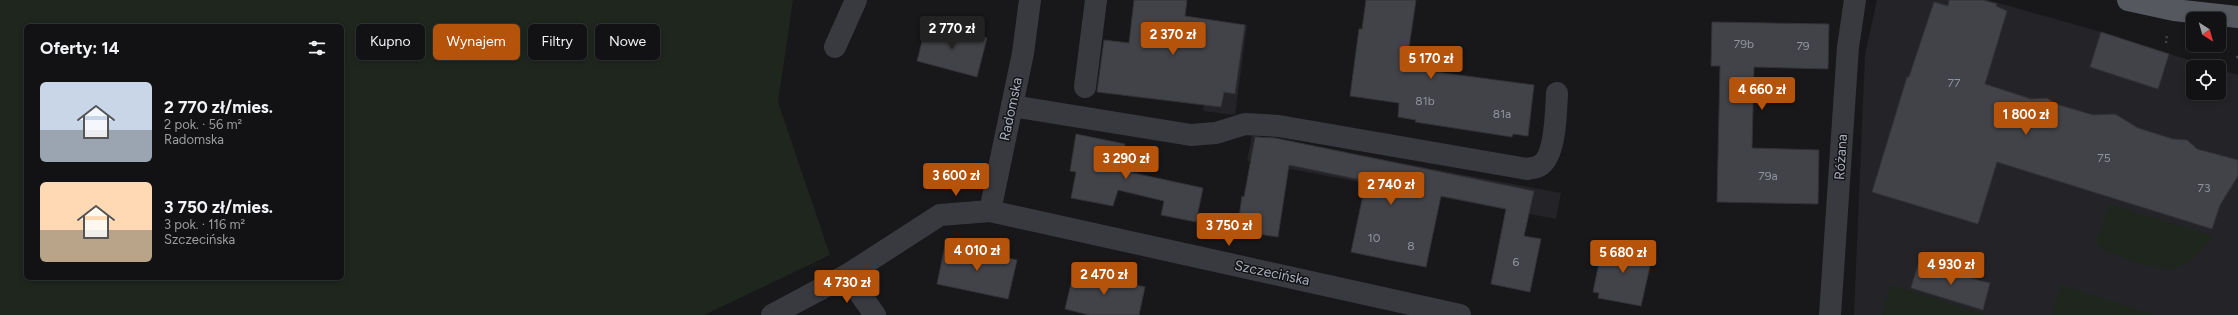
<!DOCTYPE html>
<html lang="pl">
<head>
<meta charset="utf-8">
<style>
  body { margin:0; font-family:Figtree,sans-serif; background:#1b1b1d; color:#f1f3f6; height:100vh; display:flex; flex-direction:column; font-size:15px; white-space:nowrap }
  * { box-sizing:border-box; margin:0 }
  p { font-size:13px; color:#9c9ea0 }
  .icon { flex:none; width:22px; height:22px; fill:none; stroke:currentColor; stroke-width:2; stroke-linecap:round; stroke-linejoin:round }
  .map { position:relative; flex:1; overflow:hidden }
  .drawer { position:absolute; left:24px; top:24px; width:320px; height:256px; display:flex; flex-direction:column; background:#121214; border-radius:6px; box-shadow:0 2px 6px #0003,0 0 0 1px #313234 }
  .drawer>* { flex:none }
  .guide { position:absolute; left:356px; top:24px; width:380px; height:36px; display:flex; gap:8px }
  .needle { width:26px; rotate:143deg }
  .buttons { position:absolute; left:2186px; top:12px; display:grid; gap:8px }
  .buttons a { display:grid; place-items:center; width:40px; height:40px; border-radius:6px; background:#121214; box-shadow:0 2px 6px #0003,0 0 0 1px #313234; font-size:20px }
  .price { position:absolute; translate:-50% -34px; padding:0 9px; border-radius:4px; background:#b45309; color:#fff; font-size:13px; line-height:26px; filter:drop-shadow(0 1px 2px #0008) }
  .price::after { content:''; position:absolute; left:50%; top:24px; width:12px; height:9px; margin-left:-6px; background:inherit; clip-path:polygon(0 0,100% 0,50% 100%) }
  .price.selected { background:#222; color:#fff }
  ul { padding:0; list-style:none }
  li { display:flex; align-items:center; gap:12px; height:100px; padding:0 16px }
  li span { display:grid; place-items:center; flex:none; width:112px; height:80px; border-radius:6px; color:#555 }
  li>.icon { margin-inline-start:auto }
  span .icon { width:48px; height:48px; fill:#fffc; stroke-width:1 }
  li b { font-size:17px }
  h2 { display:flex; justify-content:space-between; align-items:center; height:48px; padding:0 16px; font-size:17px }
  .pill { padding:0 14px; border-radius:6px; background:#121214; box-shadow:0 2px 6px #0003,0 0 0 1px #313234; font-size:14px; line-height:36px }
  .pill.selected { background:#b45309; color:#fff }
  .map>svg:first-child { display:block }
</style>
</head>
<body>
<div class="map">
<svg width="2238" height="315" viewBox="0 0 2238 315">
  <rect width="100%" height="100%" fill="#18181b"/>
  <g fill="#242428">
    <path d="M1877,0H1988L2101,32L2211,67H2193V93H2219V69L2238,75V315H1854L1865,55Z"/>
    <path d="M1216,21L1247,25L1235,115L1203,111Z"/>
    <path d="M1252,135L1561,193L1556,219L1247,161Z"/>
  </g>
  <g fill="#1e261e" fill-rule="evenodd">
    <path d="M0,0H793L778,102L830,255L704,315H0ZM26,26H342V278H26Z"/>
    <path d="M2109,204L2213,236C2205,249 2187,266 2172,269C2159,271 2119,256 2105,251L2098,246L2097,240Z"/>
    <path d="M1891,285L1986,315H1882Z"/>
    <path d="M2061,285L2155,315H2052Z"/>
  </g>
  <g fill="#424348" stroke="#323237">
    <path d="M1134,0H1187L1185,16L1245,25L1235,94L1224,92L1221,107L1097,92L1104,40L1129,43Z"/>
    <path d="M1366,0H1416L1406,68L1534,85L1528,136L1513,134L1512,137L1415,122L1416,120L1398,117L1399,103L1350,96L1359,29H1362Z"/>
    <path d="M1949,0H1983L1997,4L1996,6L2007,11L1985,84L2031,99L2047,98L2056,104L2093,115L2115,114L2138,128L2173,139L2187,140L2197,149L2238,160V176L2220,205L2212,229L1997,162L1978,224L1872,192L1907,77H1909L1934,2L1948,6Z"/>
    <path d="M927,22L987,38L977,77L917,61Z"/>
    <path d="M1712,22L1829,24L1828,69L1754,67L1752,148L1819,150L1818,204L1717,202L1720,66H1711Z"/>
    <path d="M2101,32L2169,54L2158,89L2090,67Z"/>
    <path d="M1076,134L1125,144L1120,170L1203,188L1196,222L1161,215L1164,201L1118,190L1113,206L1071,198L1076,172L1070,171Z"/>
    <path d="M1255,137L1275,138L1534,191L1524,236L1541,239L1530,292L1491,284L1506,209L1441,196L1426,267L1389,260L1351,252L1366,181L1289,165L1278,237L1237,231L1242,196L1244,197Z"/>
    <path d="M1603,243L1653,253L1641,306L1598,298L1599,293L1593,292Z"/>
    <path d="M945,245L1017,260L1008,299L937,284Z"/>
    <path d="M1918,264L1990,283L1983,310L1911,288Z"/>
    <path d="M1074,271L1145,287L1139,315H1089L1065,309Z"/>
  </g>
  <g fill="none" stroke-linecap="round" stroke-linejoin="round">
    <g stroke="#3f4247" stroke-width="2.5" stroke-dasharray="2 3" stroke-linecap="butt">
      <path d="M2166,43L2167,35"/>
      <path d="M2236,57H2238"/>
    </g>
    <g stroke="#393a40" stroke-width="22">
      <path d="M835,47L856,0"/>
      <path d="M1085,87L1096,0"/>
      <path d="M1012,106L1191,135L1216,133L1245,124L1279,126L1527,169C1530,168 1536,168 1539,166C1556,158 1556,110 1557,93"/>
      <path d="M990,211L1460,315"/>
      <path d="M847,275L875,315"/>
      <path d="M772,315L847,275L940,215L990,211L1023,53L1030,0"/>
      <path d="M1830,315L1848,47L1855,0"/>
    </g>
    <path stroke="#55585f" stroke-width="22" d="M2128,0L2174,10L2238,17"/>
  </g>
  <g text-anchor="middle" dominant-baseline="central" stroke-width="3" stroke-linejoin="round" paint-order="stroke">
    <g font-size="12" fill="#8f959f">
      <text x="1744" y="44">79b</text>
      <text x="1803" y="46">79</text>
      <text x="1954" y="83">77</text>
      <text x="1425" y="101">81b</text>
      <text x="1502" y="114">81a</text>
      <text x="2104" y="158">75</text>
      <text x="1768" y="176">79a</text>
      <text x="2204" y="188">73</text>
      <text x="1374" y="238">10</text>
      <text x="1411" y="246">8</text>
      <text x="1516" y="262">6</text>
    </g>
    <g font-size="14" fill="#a9b0bc" stroke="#131316">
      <text transform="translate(1011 109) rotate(-78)">Radomska</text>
      <text transform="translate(1841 157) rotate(-86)">Różana</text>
      <text transform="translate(1272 273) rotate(12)">Szczecińska</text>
    </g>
  </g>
</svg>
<div class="buttons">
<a><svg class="needle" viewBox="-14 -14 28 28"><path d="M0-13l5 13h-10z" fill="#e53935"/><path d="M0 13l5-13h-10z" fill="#9c9ea0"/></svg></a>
<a><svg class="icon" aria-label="locate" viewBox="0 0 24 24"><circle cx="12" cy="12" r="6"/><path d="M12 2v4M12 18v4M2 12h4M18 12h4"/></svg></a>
</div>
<b class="price selected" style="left:952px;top:50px">2 770 zł</b>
<b class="price" style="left:1173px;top:56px">2 370 zł</b>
<b class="price" style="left:1431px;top:80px">5 170 zł</b>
<b class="price" style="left:1762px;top:111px">4 660 zł</b>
<b class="price" style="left:2026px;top:136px">1 800 zł</b>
<b class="price" style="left:1126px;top:180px">3 290 zł</b>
<b class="price" style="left:956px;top:197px">3 600 zł</b>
<b class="price" style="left:1391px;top:206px">2 740 zł</b>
<b class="price" style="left:1229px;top:247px">3 750 zł</b>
<b class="price" style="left:977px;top:272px">4 010 zł</b>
<b class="price" style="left:1623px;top:274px">5 680 zł</b>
<b class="price" style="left:1951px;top:286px">4 930 zł</b>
<b class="price" style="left:1104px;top:296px">2 470 zł</b>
<b class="price" style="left:847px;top:304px">4 730 zł</b>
<div class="guide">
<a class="pill">Kupno</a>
<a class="pill selected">Wynajem</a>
<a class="pill">Filtry</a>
<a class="pill">Nowe</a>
</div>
<section class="drawer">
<h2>Oferty: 14<svg class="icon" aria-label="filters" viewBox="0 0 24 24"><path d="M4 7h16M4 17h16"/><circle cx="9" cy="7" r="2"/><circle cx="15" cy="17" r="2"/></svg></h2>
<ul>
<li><span style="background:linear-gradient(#c9d6e8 60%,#9aa5b1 0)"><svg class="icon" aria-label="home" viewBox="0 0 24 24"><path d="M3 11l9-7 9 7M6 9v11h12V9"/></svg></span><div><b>2 770 zł/mies.</b><p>2 pok. · 56 m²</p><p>Radomska</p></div></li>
<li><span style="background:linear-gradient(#ffd9b3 60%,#b9a48a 0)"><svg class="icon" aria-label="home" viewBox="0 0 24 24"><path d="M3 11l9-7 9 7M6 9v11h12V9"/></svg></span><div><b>3 750 zł/mies.</b><p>3 pok. · 116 m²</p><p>Szczecińska</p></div></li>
</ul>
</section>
</div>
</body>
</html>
